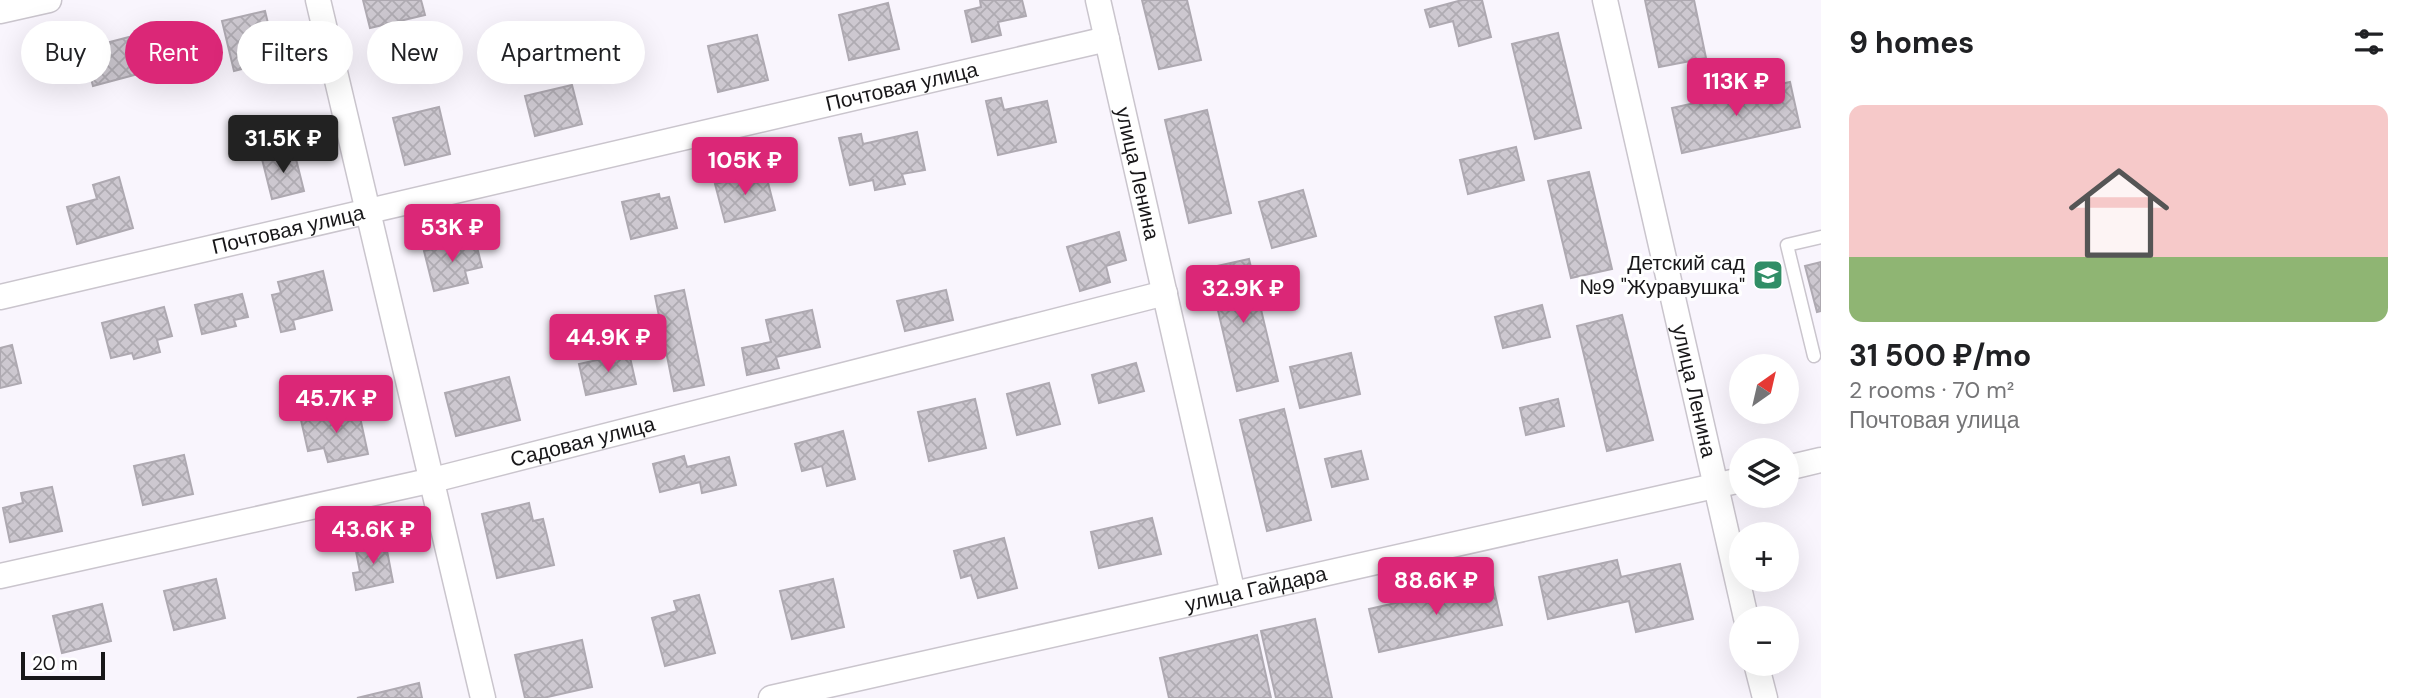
<!DOCTYPE html>
<html lang="en">
<head>
<meta charset="utf-8">
<style>
  body { margin:0; font-family:"DM Sans",sans-serif; background:#f6f6f6; color:#202124; height:100vh; display:flex; flex-direction:column; font-size:26px; white-space:nowrap }
  * { box-sizing:border-box; margin:0 }
  p { font-size:23px; color:#757577 }
  .icon { flex:none; width:38px; height:38px; fill:none; stroke:currentColor; stroke-width:2; stroke-linecap:round; stroke-linejoin:round }
  .map { position:relative; flex:1; overflow:hidden }
  .sheet { display:flex; flex-direction:column; background:#fff; width:595px }
  .sheet>* { flex:none }
  .banner { position:absolute; left:21px; top:21px; width:665px; height:63px; display:flex; gap:14px }
  .needle { width:46px; rotate:34deg }
  .tools { position:absolute; left:1729px; top:354px; display:grid; gap:14px }
  .tools a { display:grid; place-items:center; width:70px; height:70px; border-radius:50%; background:#fff; box-shadow:0 7px 28px #0002; font-size:35px }
  .scale { position:absolute; left:21px; bottom:18px; width:84px; box-sizing:border-box; padding-left:7px; border:4px solid #181719; border-top:0; font-size:19px; line-height:24px; white-space:nowrap; color:#181719; -webkit-text-stroke:5px #fff; paint-order:stroke }
  .price { position:absolute; translate:-50% -60px; padding:0 16px; border-radius:7px; background:#db2777; color:#fff; font-size:23px; line-height:46px; filter:drop-shadow(0 2px 4px #0008) }
  .price::after { content:''; position:absolute; left:50%; top:42px; width:21px; height:16px; margin-left:-10px; background:inherit; clip-path:polygon(0 0,100% 0,50% 100%) }
  .price.selected { background:#222; color:#fff }
  ul { padding:0; list-style:none }
  li { display:grid; align-content:center; gap:14px; height:371px; padding:0 28px }
  li+li { border-top:2px solid #e0e0e0 }
  li span { display:grid; place-items:center; height:217px; border-radius:14px; color:#555 }
  li>.icon { margin-inline-start:auto }
  span .icon { width:126px; height:126px; fill:#fffc; stroke-width:1 }
  li b { font-size:30px }
  h2 { display:flex; justify-content:space-between; align-items:center; height:84px; padding:0 28px; font-size:30px }
  .pill { padding:0 24px; border-radius:32px; background:#fff; box-shadow:0 7px 28px #0002; font-size:24px; line-height:63px }
  .pill.selected { background:#db2777; color:#fff }
  main { display:flex; flex:1; min-height:0 }
  .map>svg:first-child { display:block }
</style>
</head>
<body>
<main>
<div class="map">
<svg width="1821" height="698" viewBox="0 0 1821 698">
  <defs>
    <pattern id="building-cross-hatch" width="8" height="8" patternUnits="userSpaceOnUse" patternTransform="scale(1.75)"><rect width="8" height="8" fill="#cdc8d0"/><path d="M0 0l8 8M0 8l8-8" fill="none" stroke="#afabb2"/></pattern>
  </defs>
  <rect width="100%" height="100%" fill="#f9f5fd"/>
  <g fill="url(#building-cross-hatch)" stroke="#aea9b1" stroke-width="2">
    <path d="M363,0H421L425,15L370,28Z"/>
    <path d="M980,0H1022L1026,16L998,22L1001,35L972,42L965,11L981,7Z"/>
    <path d="M1142,0H1187L1201,60L1159,69Z"/>
    <path d="M1462,0H1482L1491,37L1459,46L1453,21L1430,27L1425,10Z"/>
    <path d="M1645,0H1694L1706,58L1659,67Z"/>
    <path d="M888,3L899,49L849,60L839,15Z"/>
    <path d="M265,11L277,60L234,71L222,21Z"/>
    <path d="M1558,33L1581,128L1535,139L1512,44Z"/>
    <path d="M757,35L768,80L718,92L708,46Z"/>
    <path d="M129,37L138,74L93,86L83,49Z"/>
    <path d="M1790,82L1800,127L1682,153L1672,108Z"/>
    <path d="M572,85L582,124L535,136L525,96Z"/>
    <path d="M1001,98L1004,110L1047,101L1056,142L998,155L986,101Z"/>
    <path d="M439,107L450,154L405,165L393,118Z"/>
    <path d="M1207,110L1231,213L1189,223L1165,120Z"/>
    <path d="M917,132L925,170L902,174L905,184L875,190L873,180L850,185L839,138L861,134L863,144Z"/>
    <path d="M1516,147L1524,180L1468,194L1460,160Z"/>
    <path d="M294,151L304,191L272,199L262,159Z"/>
    <path d="M765,171L775,210L725,222L715,184Z"/>
    <path d="M1589,172L1612,269L1571,278L1548,181Z"/>
    <path d="M119,177L133,228L77,244L67,207L97,199L93,185Z"/>
    <path d="M1303,190L1316,236L1272,248L1259,202Z"/>
    <path d="M659,194L660,199L669,197L677,228L631,239L622,202Z"/>
    <path d="M1119,232L1126,260L1106,266L1110,282L1080,291L1067,247Z"/>
    <path d="M475,239L482,267L465,271L468,283L434,291L424,251Z"/>
    <path d="M1249,259L1278,381L1237,391L1208,268Z"/>
    <path d="M1821,262V311L1817,312L1805,266Z"/>
    <path d="M323,271L332,310L293,320L295,329L281,332L272,295L281,293L278,282Z"/>
    <path d="M684,290L704,385L674,391L655,296Z"/>
    <path d="M946,290L953,320L905,331L897,301Z"/>
    <path d="M242,294L248,317L234,320L236,326L202,334L195,305Z"/>
    <path d="M1542,305L1550,337L1503,348L1495,317Z"/>
    <path d="M164,307L172,336L157,340L160,352L134,359L132,353L111,358L102,323Z"/>
    <path d="M812,310L820,347L776,357L779,368L747,375L742,348L771,342L766,320Z"/>
    <path d="M1622,315L1653,440L1607,451L1577,326Z"/>
    <path d="M12,345L21,383L0,388V348Z"/>
    <path d="M629,353L636,384L586,395L579,364Z"/>
    <path d="M1351,353L1360,394L1300,408L1290,367Z"/>
    <path d="M1136,363L1144,391L1099,403L1092,375Z"/>
    <path d="M509,377L520,420L456,436L445,393Z"/>
    <path d="M1049,383L1060,424L1017,435L1007,394Z"/>
    <path d="M975,399L986,448L929,461L918,412Z"/>
    <path d="M1558,399L1564,426L1526,435L1520,408Z"/>
    <path d="M358,408L368,454L328,462L324,448L308,451L301,420Z"/>
    <path d="M1284,409L1311,520L1267,531L1240,420Z"/>
    <path d="M843,431L855,479L827,486L822,466L802,471L795,444Z"/>
    <path d="M1361,451L1368,479L1332,487L1325,459Z"/>
    <path d="M184,455L193,494L143,505L134,466Z"/>
    <path d="M684,456L687,467L729,457L736,485L702,493L700,482L660,492L653,464Z"/>
    <path d="M52,487L62,531L10,542L3,508L23,503L21,493Z"/>
    <path d="M529,503L533,521L543,519L554,565L497,578L482,514Z"/>
    <path d="M1152,518L1161,554L1099,568L1091,532Z"/>
    <path d="M1004,538L1017,588L978,598L971,575L961,578L954,551Z"/>
    <path d="M385,540L393,582L356,590L353,573L360,572L355,546Z"/>
    <path d="M1617,560L1621,577L1680,564L1693,619L1636,632L1629,601L1548,619L1539,577Z"/>
    <path d="M216,579L225,618L174,630L164,591Z"/>
    <path d="M833,579L844,627L792,639L780,591Z"/>
    <path d="M1492,581L1502,625L1379,652L1369,609Z"/>
    <path d="M699,595L715,653L665,666L652,618L677,611L674,601Z"/>
    <path d="M102,604L111,641L62,653L53,616Z"/>
    <path d="M1315,619L1332,698H1276L1261,631Z"/>
    <path d="M1257,635L1271,698H1169L1160,658Z"/>
    <path d="M582,640L592,687L543,698H525L515,655Z"/>
    <path d="M419,683L422,698H357Z"/>
  </g>
  <g fill="none" stroke-linecap="round" stroke-linejoin="round">
    <g stroke="#cac5cd" stroke-width="15">
      <path id="lane" d="M1814,356L1787,245L1821,237"/>
    </g>
    <g stroke="#cac5cd" stroke-width="27">
      <g id="street">
        <path d="M318,0L483,698"/>
        <path id="s1" d="M1098,0L1233,594"/>
        <path id="s2" d="M1605,0L1746,618"/>
        <path d="M0,11L49,0"/>
        <path id="s3" d="M0,297L1107,39"/>
        <path d="M1787,468L1821,460"/>
        <path id="s4" d="M0,576L433,480L1165,293"/>
        <path d="M1756,663L1765,698"/>
        <path id="s5" d="M771,698L1741,480"/>
      </g>
    </g>
    <use href="#lane" stroke="#fff" stroke-width="12"/>
    <use href="#street" stroke="#fff" stroke-width="24"/>
  </g>
  <defs>
    <g id="school-square" transform="scale(1.575)"><rect x="-9" y="-9" width="18" height="18" rx="4" fill="#318e66" stroke="#fff"/><path d="M0-5L7-2L0 1L-7-2ZM-4 1L0 2.5L4 1V4Q0 6-4 4Z" fill="#fff"/></g>
  </defs>
  <g fill-rule="evenodd">
    <use href="#school-square" x="1768" y="275"/>
  </g>
  <g text-anchor="middle" dominant-baseline="central" stroke-width="6" stroke-linejoin="round" paint-order="stroke">
    <g font-size="21" fill="#181719" stroke="#fff">
      <text stroke="none"><textPath href="#s3" startOffset="926">Почтовая улица</textPath></text>
      <text stroke="none"><textPath href="#s1" startOffset="178">улица Ленина</textPath></text>
      <text stroke="none"><textPath href="#s3" startOffset="296">Почтовая улица</textPath></text>
      <text stroke="none"><textPath href="#s2" startOffset="401">улица Ленина</textPath></text>
      <text stroke="none"><textPath href="#s4" startOffset="598">Садовая улица</textPath></text>
      <text stroke="none"><textPath href="#s5" startOffset="497">улица Гайдара</textPath></text>
    </g>
    <g font-size="21" fill="#181719" stroke="#fff" text-anchor="end">
      <text x="1745" y="263">Детский сад<tspan x="1745" dy="24">№9 "Журавушка"</tspan></text>
    </g>
  </g>
</svg>
<div class="tools">
<a><svg class="needle" viewBox="-14 -14 28 28"><path d="M0-13l5 13h-10z" fill="#e53935"/><path d="M0 13l5-13h-10z" fill="#757577"/></svg></a>
<a><svg class="icon" aria-label="layers" viewBox="0 0 24 24"><path d="M12 4l9 5-9 5-9-5zM3 14l9 5 9-5"/></svg></a>
<a>+</a>
<a>−</a>
</div>
<div class="scale">20 m</div>
<b class="price" style="left:1736px;top:118px">113K ₽</b>
<b class="price selected" style="left:283px;top:175px">31.5K ₽</b>
<b class="price" style="left:745px;top:197px">105K ₽</b>
<b class="price" style="left:452px;top:264px">53K ₽</b>
<b class="price" style="left:1243px;top:325px">32.9K ₽</b>
<b class="price" style="left:608px;top:374px">44.9K ₽</b>
<b class="price" style="left:336px;top:435px">45.7K ₽</b>
<b class="price" style="left:373px;top:566px">43.6K ₽</b>
<b class="price" style="left:1436px;top:617px">88.6K ₽</b>
<div class="banner">
<a class="pill">Buy</a>
<a class="pill selected">Rent</a>
<a class="pill">Filters</a>
<a class="pill">New</a>
<a class="pill">Apartment</a>
</div>
</div>
<section class="sheet">
<h2>9 homes<svg class="icon" aria-label="filters" viewBox="0 0 24 24"><path d="M4 7h16M4 17h16"/><circle cx="9" cy="7" r="2"/><circle cx="15" cy="17" r="2"/></svg></h2>
<ul>
<li><span style="background:linear-gradient(#f6c9c9 70%,#8fb573 0)"><svg class="icon" aria-label="home" viewBox="0 0 24 24"><path d="M3 11l9-7 9 7M6 9v11h12V9"/></svg></span><div><b>31 500 ₽/mo</b><p>2 rooms · 70 m²</p><p>Почтовая улица</p></div></li>
</ul>
</section>
</main>
</body>
</html>
